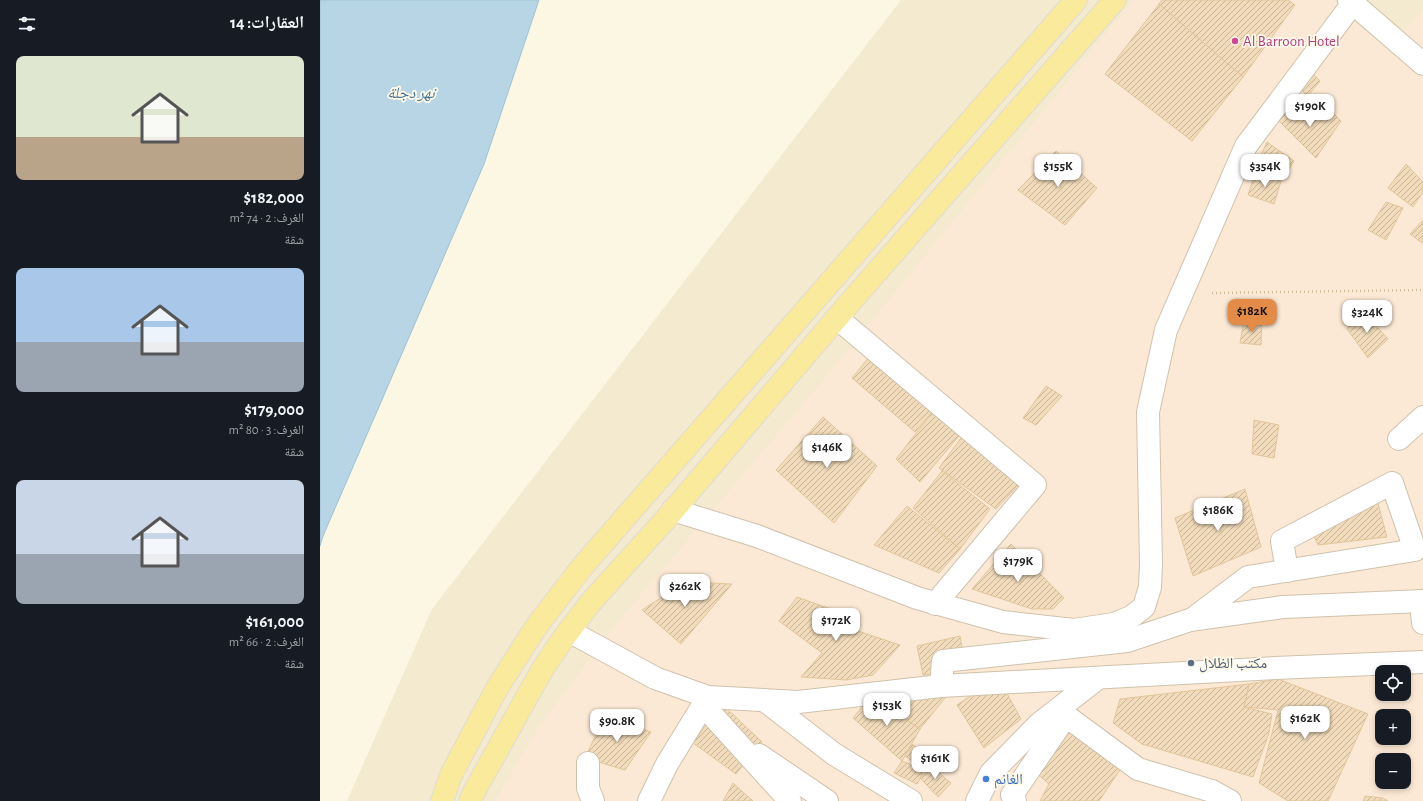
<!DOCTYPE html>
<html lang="ar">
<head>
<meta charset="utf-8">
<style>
  body { margin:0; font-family:"Alegreya Sans","Noto Naskh Arabic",sans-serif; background:#242831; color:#f1f3f6; direction:rtl; height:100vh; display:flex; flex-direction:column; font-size:15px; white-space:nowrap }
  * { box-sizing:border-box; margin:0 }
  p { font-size:13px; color:#9ea1a6 }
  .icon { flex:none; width:22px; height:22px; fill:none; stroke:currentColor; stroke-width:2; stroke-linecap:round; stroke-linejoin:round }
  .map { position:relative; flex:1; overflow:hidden; direction:ltr }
  .panel { display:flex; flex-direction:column; background:#171b24; width:320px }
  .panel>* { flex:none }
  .tools { position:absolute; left:1055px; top:665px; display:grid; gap:8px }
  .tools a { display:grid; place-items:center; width:36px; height:36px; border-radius:8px; background:#171b24; box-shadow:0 2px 6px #0003; font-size:20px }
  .price { position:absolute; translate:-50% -34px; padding:0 9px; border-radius:8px; background:#fff; color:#222; font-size:13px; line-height:26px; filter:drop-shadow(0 1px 2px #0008) }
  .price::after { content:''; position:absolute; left:50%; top:24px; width:12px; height:9px; margin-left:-6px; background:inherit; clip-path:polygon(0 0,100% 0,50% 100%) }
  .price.current { background:#e58b48; color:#111 }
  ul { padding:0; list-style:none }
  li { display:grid; align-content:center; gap:8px; height:212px; padding:0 16px }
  li span { display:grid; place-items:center; height:124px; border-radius:8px; color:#555 }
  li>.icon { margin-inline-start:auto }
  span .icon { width:72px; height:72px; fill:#fffc; stroke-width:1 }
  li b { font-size:17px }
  h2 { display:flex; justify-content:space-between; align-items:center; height:48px; padding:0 16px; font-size:17px }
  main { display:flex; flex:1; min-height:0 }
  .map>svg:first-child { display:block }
</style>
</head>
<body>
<main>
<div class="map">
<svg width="1103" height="801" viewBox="0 0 1103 801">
  <defs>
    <pattern id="building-hatch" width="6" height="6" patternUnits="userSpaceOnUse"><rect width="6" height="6" fill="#f1dbba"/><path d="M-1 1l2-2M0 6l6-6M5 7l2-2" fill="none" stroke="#c8b599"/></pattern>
  </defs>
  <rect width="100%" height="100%" fill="#fcf7e2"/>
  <path fill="#f3ead0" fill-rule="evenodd" d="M581,0H1103V801H27L112,609ZM1062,672H1084V694H1062ZM1062,716H1084V738H1062ZM1062,760H1084V782H1062Z"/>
  <path fill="#fce9d5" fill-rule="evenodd" d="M814,0H1014L1070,49L1103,10V801H175L220,725L298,622L500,384ZM1062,672H1084V694H1062ZM1062,716H1084V738H1062ZM1062,760H1084V782H1062Z"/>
  <path fill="#b7d5e5" stroke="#9dc2d6" d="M0,0H219L164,164L3,536L0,546Z"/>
  <g fill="url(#building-hatch)" stroke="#e3c59a">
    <path d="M842,0H968L975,5L923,77L839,4Z"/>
    <path d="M839,4L923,77L872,141L785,74Z"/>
    <path d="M989,70L1000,81L987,97L978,84Z"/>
    <path d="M967,103L990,124L1007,107L1021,121L996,158L955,117Z"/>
    <path d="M947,142L974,161L967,172L941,155Z"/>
    <path d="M736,151L777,188L745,225L698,190Z"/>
    <path d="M1086,164L1103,182V192L1093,207L1068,188Z"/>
    <path d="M935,173L961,181L954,204L928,195Z"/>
    <path d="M1066,202L1083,208L1066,240L1048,230Z"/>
    <path d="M1103,220V241L1102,243L1090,234Z"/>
    <path d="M1041,309L1068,339L1048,358L1027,329Z"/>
    <path d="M924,320L942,322L941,345L920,343Z"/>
    <path d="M559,345L614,410L595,432L532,378Z"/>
    <path d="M726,386L742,396L716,425L703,418Z"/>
    <path d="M614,410L639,436L600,482L576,459Z"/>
    <path d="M503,417L557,466L514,523L456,470Z"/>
    <path d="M934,420L959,425L954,458L932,454Z"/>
    <path d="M647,430L703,480L676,509L619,468Z"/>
    <path d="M622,471L670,509L640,549L593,508Z"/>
    <path d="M925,489L941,547L873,576L855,518Z"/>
    <path d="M1057,500L1067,537L998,545L993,534Z"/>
    <path d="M587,506L640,549L619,573L554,545Z"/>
    <path d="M691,544L744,598L733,609H712L652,589Z"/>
    <path d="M392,583L412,584L361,644L322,610L350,592L370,584Z"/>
    <path d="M477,597L539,619L532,629L580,645L553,675L526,680L481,677L502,653L459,621Z"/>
    <path d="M640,636L646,669L603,675L597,646Z"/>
    <path d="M678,677L701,719L664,748L637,705Z"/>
    <path d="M958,679L1048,714L1008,801H968L939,783L958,710L924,707L929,684Z"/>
    <path d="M929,684L924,707L952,714L949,733L933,777L822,744L793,723L800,699Z"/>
    <path d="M629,693L600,729L551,696Z"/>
    <path d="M551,696L600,729L582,761L533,718Z"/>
    <path d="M401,703L442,742L416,774L373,743Z"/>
    <path d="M285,715L331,732L305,770L265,758Z"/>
    <path d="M743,721L808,758L779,801H720L729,784L713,770Z"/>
    <path d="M592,744L613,759L605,770L585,756Z"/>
    <path d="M582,761L605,770L597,784L574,773Z"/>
    <path d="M608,763L631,783L618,797L600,778Z"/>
    <path d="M413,783L433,801H403Z"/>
    <path d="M1045,796L1063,798L1068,801H1043Z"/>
  </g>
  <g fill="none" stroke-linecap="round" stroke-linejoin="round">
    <g stroke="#cfc2ac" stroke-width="24">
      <g id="minor">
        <path d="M1029,0L1103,64"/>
        <path d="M517,318L715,485L615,604"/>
        <path d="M1079,439L1103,417"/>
        <path d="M353,510L437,536L597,598L683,622L754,630L794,624L811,617L824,607L830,587L831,564L828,412L846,330L926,146L1033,3"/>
        <path d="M1101,601L1103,623"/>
        <path d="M871,620L928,577L1095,550L1072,483L962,541L967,571"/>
        <path d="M249,631L335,678L388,697L478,702L621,686L955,668L1103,662"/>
        <path d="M621,686L623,661L807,641L870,620L963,607L1103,601"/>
        <path d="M444,700L514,754L591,801"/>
        <path d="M383,705L470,801"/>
        <path d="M738,710L818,769L892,791L910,801"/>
        <path d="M439,755L507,801"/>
        <path d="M268,763V788L273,801"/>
        <path d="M329,801L347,764L388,697"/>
        <path d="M657,801L671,773L719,724L778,678"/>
        <path d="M695,801L692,795L746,716"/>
      </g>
    </g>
    <g stroke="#e0dcd7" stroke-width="24">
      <g id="major">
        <path d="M122,801L131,775L176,690L216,627L262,567L756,0"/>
        <path d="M150,801L155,790L222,670L245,636L271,602L345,520L533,299L795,0"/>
      </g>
    </g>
    <path stroke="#d5be9d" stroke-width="2.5" stroke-dasharray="1 3" stroke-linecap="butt" d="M892,293L1103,290"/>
    <use href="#minor" stroke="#fff" stroke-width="22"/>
    <use href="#major" stroke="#faea9b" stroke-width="22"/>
  </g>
  <circle fill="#d1479c" stroke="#fffae8" stroke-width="1.5" cx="915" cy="41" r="4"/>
  <circle fill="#5c6f8a" stroke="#fffae8" stroke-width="1.5" cx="871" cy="663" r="4"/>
  <circle fill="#3f7fe0" stroke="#fffae8" stroke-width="1.5" cx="666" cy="779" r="4"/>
  <g text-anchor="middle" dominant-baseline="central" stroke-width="3.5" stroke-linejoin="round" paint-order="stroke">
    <g font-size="15" fill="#b23c85" stroke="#fffae8" text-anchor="start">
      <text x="923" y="41">Al Barroon Hotel</text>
    </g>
    <g font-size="15" fill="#4e5e75" stroke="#fffae8" text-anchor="start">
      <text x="879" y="663">مكتب الظلال</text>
    </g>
    <g font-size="15" fill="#366cbe" stroke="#fffae8" text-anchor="start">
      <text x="674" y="779">الغانم</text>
    </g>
    <g font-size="16" font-style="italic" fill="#497894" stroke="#fffae8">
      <text x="91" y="93">نهر دجلة</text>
    </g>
  </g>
</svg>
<div class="tools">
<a><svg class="icon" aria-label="locate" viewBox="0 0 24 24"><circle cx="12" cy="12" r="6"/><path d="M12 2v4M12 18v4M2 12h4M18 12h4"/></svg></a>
<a>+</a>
<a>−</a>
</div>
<b class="price" style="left:990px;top:128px">$190K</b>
<b class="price" style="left:738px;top:188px">$155K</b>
<b class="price" style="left:945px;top:188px">$354K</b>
<b class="price current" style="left:932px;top:333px">$182K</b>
<b class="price" style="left:1047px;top:334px">$324K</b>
<b class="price" style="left:507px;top:469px">$146K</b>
<b class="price" style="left:898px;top:532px">$186K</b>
<b class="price" style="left:698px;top:583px">$179K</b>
<b class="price" style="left:365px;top:608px">$262K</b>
<b class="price" style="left:516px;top:642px">$172K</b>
<b class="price" style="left:567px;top:727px">$153K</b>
<b class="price" style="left:985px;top:740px">$162K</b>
<b class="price" style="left:297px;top:743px">$90.8K</b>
<b class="price" style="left:615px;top:780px">$161K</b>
</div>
<section class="panel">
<h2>العقارات: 14<svg class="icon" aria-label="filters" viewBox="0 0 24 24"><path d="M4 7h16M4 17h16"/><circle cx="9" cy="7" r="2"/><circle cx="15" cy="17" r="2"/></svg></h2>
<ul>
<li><span style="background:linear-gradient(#dfe7d0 65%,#b9a48a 0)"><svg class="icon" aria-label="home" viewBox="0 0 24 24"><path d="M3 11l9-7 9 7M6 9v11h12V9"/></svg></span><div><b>$182,000</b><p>الغرف: 2 · 74 m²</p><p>شقة</p></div></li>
<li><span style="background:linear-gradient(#a9c7e8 60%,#9aa5b1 0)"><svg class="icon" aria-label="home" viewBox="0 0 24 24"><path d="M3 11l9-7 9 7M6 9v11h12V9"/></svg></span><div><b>$179,000</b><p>الغرف: 3 · 80 m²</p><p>شقة</p></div></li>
<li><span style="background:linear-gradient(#c9d6e8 60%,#9aa5b1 0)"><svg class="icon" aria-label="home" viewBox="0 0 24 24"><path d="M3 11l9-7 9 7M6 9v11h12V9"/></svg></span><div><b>$161,000</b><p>الغرف: 2 · 66 m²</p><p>شقة</p></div></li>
</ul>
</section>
</main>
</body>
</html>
